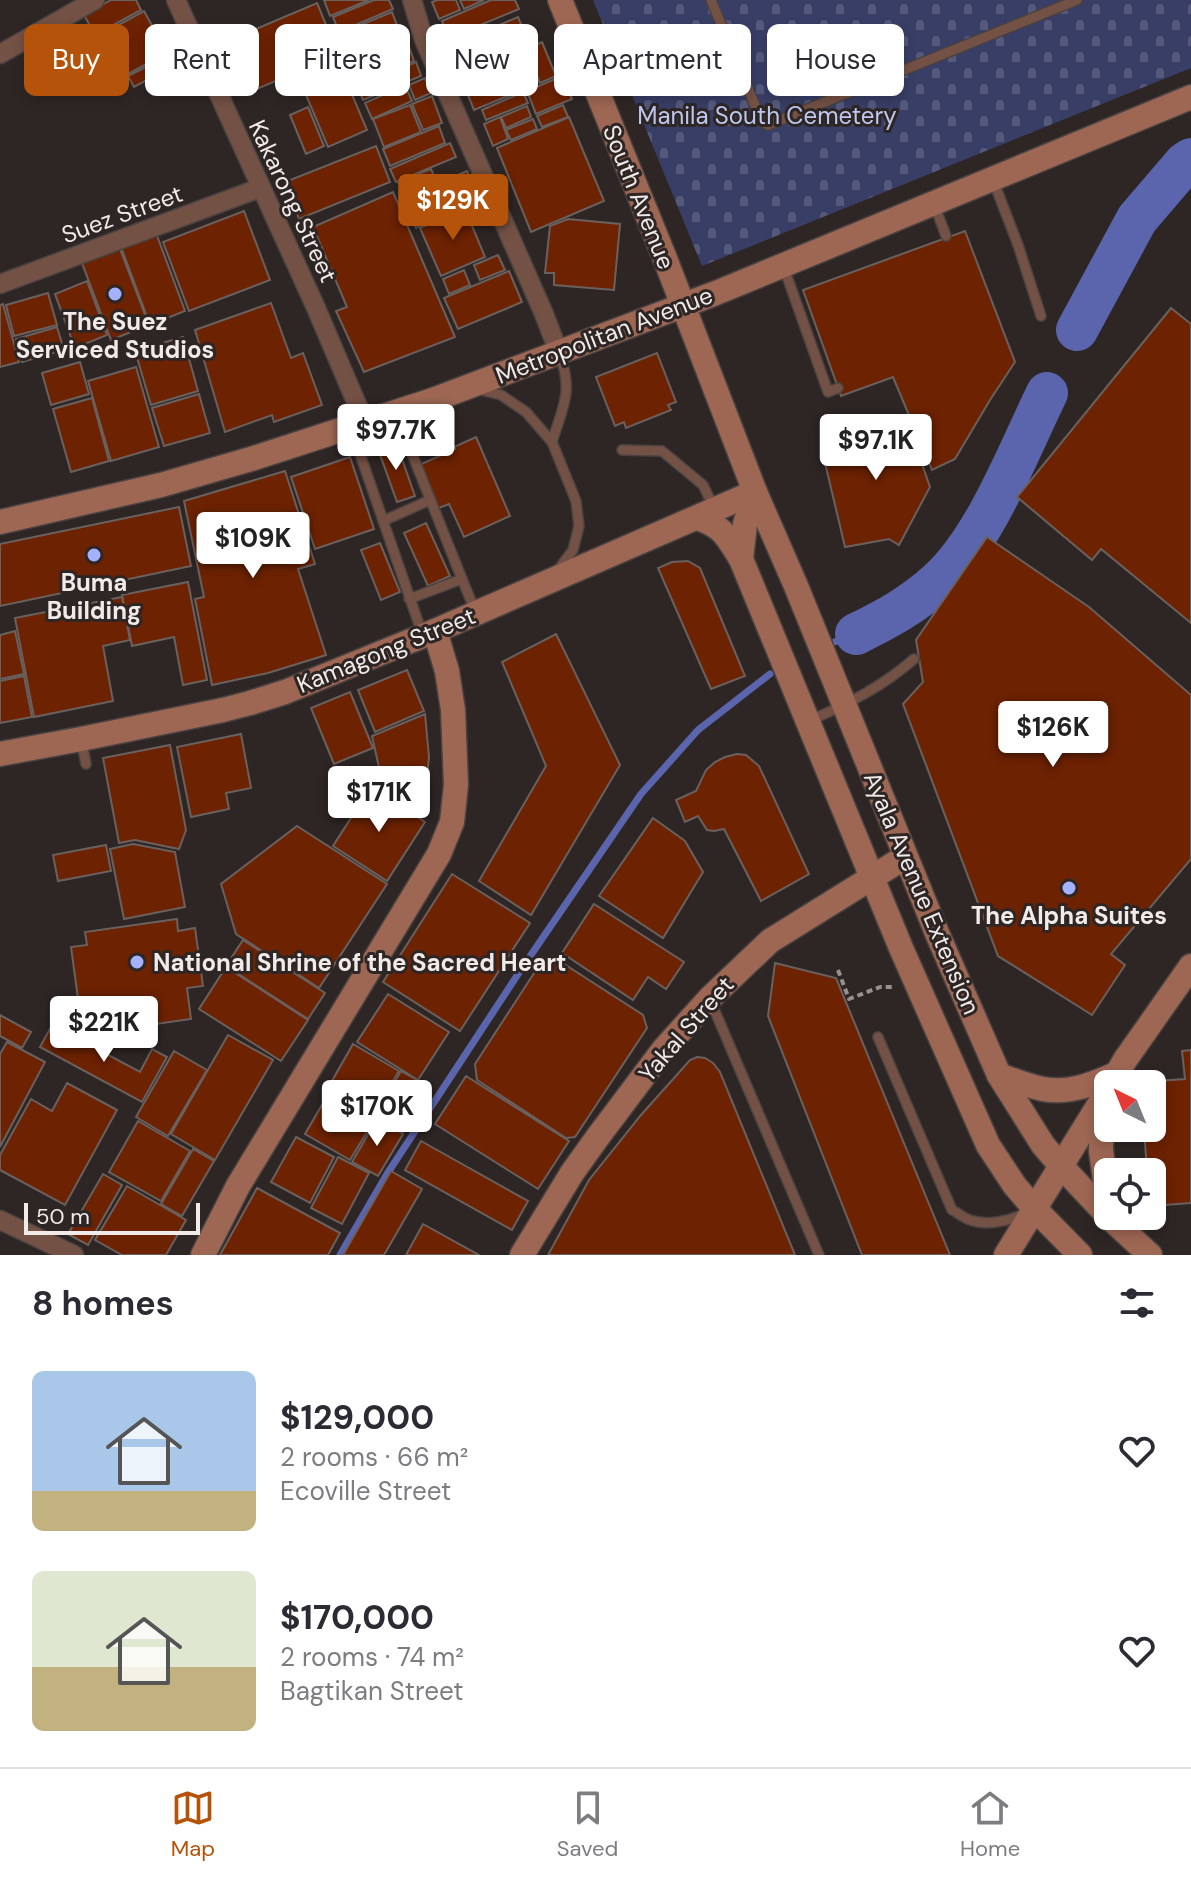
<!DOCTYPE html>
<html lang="en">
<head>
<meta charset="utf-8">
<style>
  body { margin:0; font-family:"DM Sans",sans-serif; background:#f2f2f3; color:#2b2b33; height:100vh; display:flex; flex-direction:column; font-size:30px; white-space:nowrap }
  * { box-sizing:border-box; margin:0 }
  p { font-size:26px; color:#7c7c81 }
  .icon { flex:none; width:44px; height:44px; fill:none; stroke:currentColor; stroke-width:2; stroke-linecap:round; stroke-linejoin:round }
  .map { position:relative; height:1255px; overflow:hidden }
  .panel { display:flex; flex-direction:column; background:#fff; flex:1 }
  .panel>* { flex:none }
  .hud { position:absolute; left:24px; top:24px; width:1144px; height:72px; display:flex; gap:16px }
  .needle { width:52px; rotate:317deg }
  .controls { position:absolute; left:1094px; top:1070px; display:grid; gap:16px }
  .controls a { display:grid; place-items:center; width:72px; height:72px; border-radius:12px; background:#fff; box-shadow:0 4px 12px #0003; font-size:40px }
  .scale { position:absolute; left:24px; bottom:20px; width:176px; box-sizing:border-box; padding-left:8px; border:4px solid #f0ebe9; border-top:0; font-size:22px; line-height:28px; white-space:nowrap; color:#f0ebe9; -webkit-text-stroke:6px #2e2624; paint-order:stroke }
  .price { position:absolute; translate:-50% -68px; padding:0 18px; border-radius:8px; background:#fff; color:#222; font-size:26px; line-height:52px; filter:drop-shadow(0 2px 4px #0008) }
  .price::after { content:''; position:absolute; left:50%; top:48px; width:24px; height:18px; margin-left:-12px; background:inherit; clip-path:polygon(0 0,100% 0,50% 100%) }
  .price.current { background:#b45309; color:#fff }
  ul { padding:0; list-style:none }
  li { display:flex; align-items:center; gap:24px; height:200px; padding:0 32px }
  li span { display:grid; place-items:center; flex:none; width:224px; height:160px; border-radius:12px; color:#555 }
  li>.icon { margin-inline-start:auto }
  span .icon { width:96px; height:96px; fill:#fffc; stroke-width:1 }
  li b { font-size:34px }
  h2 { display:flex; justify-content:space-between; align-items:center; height:96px; padding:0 32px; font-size:34px }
  .pill { padding:0 28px; border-radius:12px; background:#fff; box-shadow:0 4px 12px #0003; font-size:28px; line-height:72px }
  .pill.current { background:#b45309; color:#fff }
  .tab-bar { display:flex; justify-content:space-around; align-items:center; height:112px; border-top:2px solid #e1e1e2; background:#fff; font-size:22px; color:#7c7c81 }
  .tab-bar a { display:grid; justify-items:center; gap:4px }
  .tab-bar .current { color:#b45309 }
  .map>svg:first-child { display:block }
</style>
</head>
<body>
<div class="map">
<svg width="1191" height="1255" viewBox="0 0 1191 1255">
  <defs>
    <pattern id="cemetery-stones" width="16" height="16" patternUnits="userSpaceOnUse" patternTransform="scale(2)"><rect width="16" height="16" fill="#383e66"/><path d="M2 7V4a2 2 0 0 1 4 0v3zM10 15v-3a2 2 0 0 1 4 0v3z" fill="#555a7c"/></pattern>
  </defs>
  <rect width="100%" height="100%" fill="#2e2624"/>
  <path fill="url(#cemetery-stones)" d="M593,0H1191V68L702,266Z"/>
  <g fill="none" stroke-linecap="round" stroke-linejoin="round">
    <g stroke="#5b65ad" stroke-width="7">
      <path d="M829,644L856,634"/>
      <path d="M340,1255L387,1174L520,971L641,794L698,730L770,674"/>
    </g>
    <g stroke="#5b65ad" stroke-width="42">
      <path d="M1077,330L1137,219L1185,163L1191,159"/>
      <path d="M856,634C887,619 914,604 939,581C986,538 1019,450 1047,393"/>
    </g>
  </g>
  <g fill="#6d2202" stroke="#6a615e" stroke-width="2">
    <path d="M111,0H136L141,10L95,35L84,15Z"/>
    <path d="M324,0H369L330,16Z"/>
    <path d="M374,0H389L393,9L339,32L333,17Z"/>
    <path d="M437,0H456L460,10L439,19L432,2Z"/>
    <path d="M460,0H484L464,9Z"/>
    <path d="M491,0H515L519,9L449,38L442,21Z"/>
    <path d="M317,3L338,54L250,92L228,41Z"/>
    <path d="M144,11L167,53L113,82L91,40Z"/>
    <path d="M392,12L404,44L354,65L341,33Z"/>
    <path d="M518,17L530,46L502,57L490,29Z"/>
    <path d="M483,27L494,54L461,67L450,41Z"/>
    <path d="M542,42L556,76L540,83L526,49Z"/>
    <path d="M408,44L414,61L354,86L348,69Z"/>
    <path d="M524,51L537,84L474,110L461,78Z"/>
    <path d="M165,57L171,67L134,87L128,76Z"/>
    <path d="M337,59L367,130L328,147L298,76Z"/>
    <path d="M416,62L421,76L363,100L358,87Z"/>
    <path d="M562,76L572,99L536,114L527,91Z"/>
    <path d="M425,78L431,93L415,100L409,85Z"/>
    <path d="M405,85L412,101L372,119L365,103Z"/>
    <path d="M523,92L528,103L486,120L482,110Z"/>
    <path d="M432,96L442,123L423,130L412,104Z"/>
    <path d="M410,105L421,132L384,147L373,119Z"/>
    <path d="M563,105L568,117L542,127L537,116Z"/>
    <path d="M527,106L531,117L506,128L501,117Z"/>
    <path d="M308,107L324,146L306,154L290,115Z"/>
    <path d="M500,117L508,139L493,146L484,124Z"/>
    <path d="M569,117L604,201L531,232L497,148Z"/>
    <path d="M533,119L537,129L511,140L506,130Z"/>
    <path d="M439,126L445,143L390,166L383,149Z"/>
    <path d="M450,143L456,157L396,182L390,169Z"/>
    <path d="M376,146L390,182L299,219L285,182Z"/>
    <path d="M431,169L443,198L410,212L398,182Z"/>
    <path d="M467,171L472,184L443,196L437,184Z"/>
    <path d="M476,185L482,200L416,228L410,213Z"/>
    <path d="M393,192L455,337L364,372L336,311L347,307L313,227Z"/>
    <path d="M465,209L485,257L441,276L420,228Z"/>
    <path d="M244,211L270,280L189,311L163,242Z"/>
    <path d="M568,219L620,224L614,290L554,285V273H545L550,226Z"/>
    <path d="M965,231L1015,362L990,400L955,459L932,470L893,377L841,396L803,290Z"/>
    <path d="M156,233L185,311L150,325L121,247Z"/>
    <path d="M120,249L149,325L111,340L82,263Z"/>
    <path d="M498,255L505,270L480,280L474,265Z"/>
    <path d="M464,270L470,285L449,294L443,279Z"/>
    <path d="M509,271L522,302L458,329L444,298Z"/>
    <path d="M87,281L107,335L75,348L55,294Z"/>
    <path d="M48,293L57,325L14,336L6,305Z"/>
    <path d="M271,303L291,358L303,353L322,405L274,422L272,415L225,432L195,330Z"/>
    <path d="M3,304L19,362L0,367V305Z"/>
    <path d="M1171,308L1191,324V623L1101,549L1092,560L1017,497Z"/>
    <path d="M57,327L64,350L22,362L16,339Z"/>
    <path d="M183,337L198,391L151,405L135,351Z"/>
    <path d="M657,353L676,402L668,405L671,410L626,428L624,422L615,426L596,377Z"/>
    <path d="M80,362L89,394L51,405L42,373Z"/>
    <path d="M136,367L159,447L111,461L88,381Z"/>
    <path d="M199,394L210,433L164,446L152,408Z"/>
    <path d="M92,398L109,461L71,472L53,409Z"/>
    <path d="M905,415L930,487L899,545L889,539L845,547L821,446Z"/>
    <path d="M476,437L510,516L464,537L449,504L436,509L417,466L455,449L454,447Z"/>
    <path d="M396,442L415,496L397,502L378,449Z"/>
    <path d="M350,457L374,529L315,549L291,477Z"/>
    <path d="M285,471L315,564L298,569L326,655L268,673L212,685L195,599L204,597L184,501Z"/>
    <path d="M179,507L191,566L0,606V544Z"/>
    <path d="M426,523L450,576L428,586L404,533Z"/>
    <path d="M987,537L1089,607L1191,695V859L1111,954L1125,965L1092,1015L998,956L903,704L923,682L916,640Z"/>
    <path d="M380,543L400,592L381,600L361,550Z"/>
    <path d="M688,561L700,568L745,676L711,689L658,568L672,562Z"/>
    <path d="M188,582L207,680L183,685L174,637L132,646L122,595Z"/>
    <path d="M122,597L130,640L103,646L113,701L34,717L15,618Z"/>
    <path d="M15,631L24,674L0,679V635Z"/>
    <path d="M556,634L620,765L531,915L479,881L546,766L502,662Z"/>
    <path d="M407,670L424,711L375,732L358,690Z"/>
    <path d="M24,676L32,717L0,723V681Z"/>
    <path d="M350,692L373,748L334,764L311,708Z"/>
    <path d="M425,714L429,757L423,813L384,790L372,736Z"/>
    <path d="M241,734L251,788L226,793L229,809L191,817L177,747Z"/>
    <path d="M170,745L186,830L179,849L135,840L119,843L103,758Z"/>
    <path d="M737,754L746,755L759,766L809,874L761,901L724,829L714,831L707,830L698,816L685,822L676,800L696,791L706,770L715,762L725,757Z"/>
    <path d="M371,787L425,822L387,881L333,846Z"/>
    <path d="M653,818L685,841L703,872L663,938L599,896Z"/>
    <path d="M297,826L387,884L319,988L236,934L221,884Z"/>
    <path d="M133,844L175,852L185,907L124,919L110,849Z"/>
    <path d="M106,845L111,871L58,881L53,855Z"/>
    <path d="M452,874L530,923L460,1031L383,982Z"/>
    <path d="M594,904L684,962L666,989L648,977L633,1000L562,953Z"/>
    <path d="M177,919L178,931L195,928L203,986L187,988L191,1019L99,1032L95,1004L79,1006L71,947L87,945L85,932Z"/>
    <path d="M243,940L325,993L308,1019L226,966Z"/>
    <path d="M561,962L643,1015L647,1028L575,1137L566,1138L477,1080L475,1064L540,964Z"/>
    <path d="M775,963L836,978L950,1255H862L768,1016Z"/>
    <path d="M226,967L308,1020L281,1061L199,1009Z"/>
    <path d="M388,994L449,1032L418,1080L357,1042Z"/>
    <path d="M0,1015L31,1032L22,1048L0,1036Z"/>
    <path d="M52,1025L140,1072L152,1049L167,1057L142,1102L40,1047Z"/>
    <path d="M228,1035L273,1060L215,1160L171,1134Z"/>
    <path d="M7,1042L45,1062L0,1147V1054Z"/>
    <path d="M353,1044L399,1071L373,1114L328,1088Z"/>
    <path d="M1191,1050V1203L1152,1206V1172H1147L1144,1128H1152V1084H1141V1082L1185,1079L1182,1051Z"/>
    <path d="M174,1051L207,1070L168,1136L136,1117Z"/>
    <path d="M697,1057L705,1058L713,1063L720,1072L795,1255H548L589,1180L641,1115L690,1060Z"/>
    <path d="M401,1071L429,1087L403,1132L375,1116Z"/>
    <path d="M466,1076L569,1141L538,1189L435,1124Z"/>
    <path d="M67,1083L117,1110L65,1205L0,1170V1155L31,1099L52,1111Z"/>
    <path d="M330,1091L376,1117L350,1160L305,1134Z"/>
    <path d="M377,1119L403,1134L378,1176L352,1162Z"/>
    <path d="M138,1121L190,1151L161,1201L109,1172Z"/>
    <path d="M296,1137L334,1157L310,1203L271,1182Z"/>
    <path d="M421,1141L528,1201L512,1230L405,1170Z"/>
    <path d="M193,1149L214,1161L182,1216L161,1204Z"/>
    <path d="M338,1157L369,1173L342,1224L311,1208Z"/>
    <path d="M391,1171L422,1189L384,1255H343Z"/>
    <path d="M103,1174L122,1185L88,1245L68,1234Z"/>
    <path d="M127,1186L186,1220L166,1255H122L95,1240Z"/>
    <path d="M257,1188L340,1233L328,1255H220Z"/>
    <path d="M423,1224L479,1255H406Z"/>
  </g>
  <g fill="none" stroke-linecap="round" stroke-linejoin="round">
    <g stroke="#494240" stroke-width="12">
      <g id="lane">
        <path d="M711,0L759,115L762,122L768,125L1077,0"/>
        <path d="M993,180L1018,245L1041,316"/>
        <path d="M934,204L946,236"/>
        <path d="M784,268L828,392L838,388"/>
        <path d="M477,389L501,395L526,412L552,442L576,501L579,526L573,550L558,570"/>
        <path d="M365,423L376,448"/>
        <path d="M552,442C563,406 574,391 559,353"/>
        <path d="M622,450L662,451L703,485L715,510"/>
        <path d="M383,521L430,500"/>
        <path d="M462,579L476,613"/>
        <path d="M409,599L462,579L405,436L360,454L422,633"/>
        <path d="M811,720C848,704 883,686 914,659"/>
        <path d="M81,739L86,764"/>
        <path d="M711,1002L819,1255"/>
        <path d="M878,1037L952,1210C958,1213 964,1218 970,1220C987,1226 1009,1221 1024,1214"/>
      </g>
    </g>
    <g stroke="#494240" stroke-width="21">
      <g id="street">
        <path d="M176,0L316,308L365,423"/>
        <path d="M412,0L424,40L544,314L559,353"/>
        <path d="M0,54L95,0"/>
        <path d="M0,284L260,188"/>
        <path d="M0,1220L74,1255"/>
      </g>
    </g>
    <g stroke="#494240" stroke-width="27">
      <g id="secondary">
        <path d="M560,0L664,256L755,492L796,586L937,933L999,1075L1043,1145L1061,1166L1112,1220L1150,1255"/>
        <path d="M697,518C723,526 727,537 741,559L901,948L988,1145L1015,1186L1035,1209L1080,1255"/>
        <path d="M0,522L161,485L251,459L433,400L716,293L1191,97"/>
        <path d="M741,559L745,524L755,492"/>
        <path d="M0,754L81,739L223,710L250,703L285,692L435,631L755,492"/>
        <path d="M999,1075C1013,1080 1028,1086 1043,1089C1069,1094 1094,1084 1118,1073"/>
        <path d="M1111,1084L1125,1060L1191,966"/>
        <path d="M1102,1102L1101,1151L1108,1202"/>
        <path d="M203,1255L238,1186L439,854L452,822L456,785L453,710L447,671L435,631"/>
        <path d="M522,1255L572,1173L597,1138L664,1049L710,998L770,941L905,857"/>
        <path d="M1006,1255L1108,1090"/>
      </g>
    </g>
    <path stroke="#96908e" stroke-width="4" stroke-dasharray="6 4" stroke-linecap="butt" d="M838,970L849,999L880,987H893"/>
    <use href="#lane" stroke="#745145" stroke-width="9"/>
    <use href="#street" stroke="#745145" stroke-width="18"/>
    <use href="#secondary" stroke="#9e6754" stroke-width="24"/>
  </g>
  <g fill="#a4b1fc" stroke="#2e2624" stroke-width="3">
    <circle cx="115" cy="294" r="8"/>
    <circle cx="94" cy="555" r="8"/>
    <circle cx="1069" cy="888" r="8"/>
    <circle cx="137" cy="962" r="8"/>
  </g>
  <g text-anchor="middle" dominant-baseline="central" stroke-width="6" stroke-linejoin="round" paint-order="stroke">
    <g font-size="24" fill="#bec7ef" stroke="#2e2624">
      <text x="767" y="115">Manila South Cemetery</text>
    </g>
    <g font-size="24" fill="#f0ebe9" stroke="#2e2624">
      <text transform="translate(639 197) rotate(68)">South Avenue</text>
      <text transform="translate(293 201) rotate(65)">Kakarong Street</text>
      <text transform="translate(122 214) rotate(-20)">Suez Street</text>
      <text transform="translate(604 335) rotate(-21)">Metropolitan Avenue</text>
      <text transform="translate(386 650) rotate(-22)">Kamagong Street</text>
      <text transform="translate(922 893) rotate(67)">Ayala Avenue Extension</text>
      <text transform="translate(686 1029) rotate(-49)">Yakal Street</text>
    </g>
    <g font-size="24" font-weight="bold" fill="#f0ebe9" stroke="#2e2624">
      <text x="115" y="321">The Suez<tspan x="115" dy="28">Serviced Studios</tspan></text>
      <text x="94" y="582">Buma<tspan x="94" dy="28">Building</tspan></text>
      <text x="1069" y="915">The Alpha Suites</text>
      <text x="153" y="962" text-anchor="start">National Shrine of the Sacred Heart</text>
    </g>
  </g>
</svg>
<div class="controls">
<a><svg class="needle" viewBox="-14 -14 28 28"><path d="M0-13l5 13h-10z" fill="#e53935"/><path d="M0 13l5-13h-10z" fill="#7c7c81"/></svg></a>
<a><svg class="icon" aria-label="locate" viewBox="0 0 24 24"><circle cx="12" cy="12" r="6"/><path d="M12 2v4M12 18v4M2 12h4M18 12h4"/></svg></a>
</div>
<div class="scale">50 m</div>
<b class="price current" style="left:453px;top:242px">$129K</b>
<b class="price" style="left:396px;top:472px">$97.7K</b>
<b class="price" style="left:876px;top:482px">$97.1K</b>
<b class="price" style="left:253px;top:580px">$109K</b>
<b class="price" style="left:1053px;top:769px">$126K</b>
<b class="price" style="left:379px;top:834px">$171K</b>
<b class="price" style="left:104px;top:1064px">$221K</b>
<b class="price" style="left:377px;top:1148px">$170K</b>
<div class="hud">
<a class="pill current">Buy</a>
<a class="pill">Rent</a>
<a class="pill">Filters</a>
<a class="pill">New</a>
<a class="pill">Apartment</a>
<a class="pill">House</a>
</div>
</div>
<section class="panel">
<h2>8 homes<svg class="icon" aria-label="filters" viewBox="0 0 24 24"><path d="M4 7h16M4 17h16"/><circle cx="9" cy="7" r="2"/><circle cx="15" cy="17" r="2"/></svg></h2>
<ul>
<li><span style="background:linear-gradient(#a9c7e8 75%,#c2b280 0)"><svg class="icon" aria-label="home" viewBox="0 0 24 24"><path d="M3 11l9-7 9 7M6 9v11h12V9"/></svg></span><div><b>$129,000</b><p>2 rooms · 66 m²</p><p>Ecoville Street</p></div><svg class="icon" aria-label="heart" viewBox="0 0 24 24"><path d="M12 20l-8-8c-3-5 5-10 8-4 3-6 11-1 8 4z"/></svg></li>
<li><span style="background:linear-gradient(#dfe7d0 60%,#c2b280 0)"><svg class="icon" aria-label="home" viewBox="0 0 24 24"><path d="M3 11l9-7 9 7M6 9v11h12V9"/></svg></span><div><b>$170,000</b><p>2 rooms · 74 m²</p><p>Bagtikan Street</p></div><svg class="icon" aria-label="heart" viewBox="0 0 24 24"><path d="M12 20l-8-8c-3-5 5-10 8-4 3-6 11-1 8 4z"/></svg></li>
</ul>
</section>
<nav class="tab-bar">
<a class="current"><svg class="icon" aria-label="map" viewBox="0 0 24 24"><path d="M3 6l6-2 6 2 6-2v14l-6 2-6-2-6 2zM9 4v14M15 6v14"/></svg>Map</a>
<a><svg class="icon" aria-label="saved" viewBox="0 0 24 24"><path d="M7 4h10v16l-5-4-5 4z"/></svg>Saved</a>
<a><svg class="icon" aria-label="home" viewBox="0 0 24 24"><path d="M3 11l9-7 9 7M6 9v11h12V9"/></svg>Home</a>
</nav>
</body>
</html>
